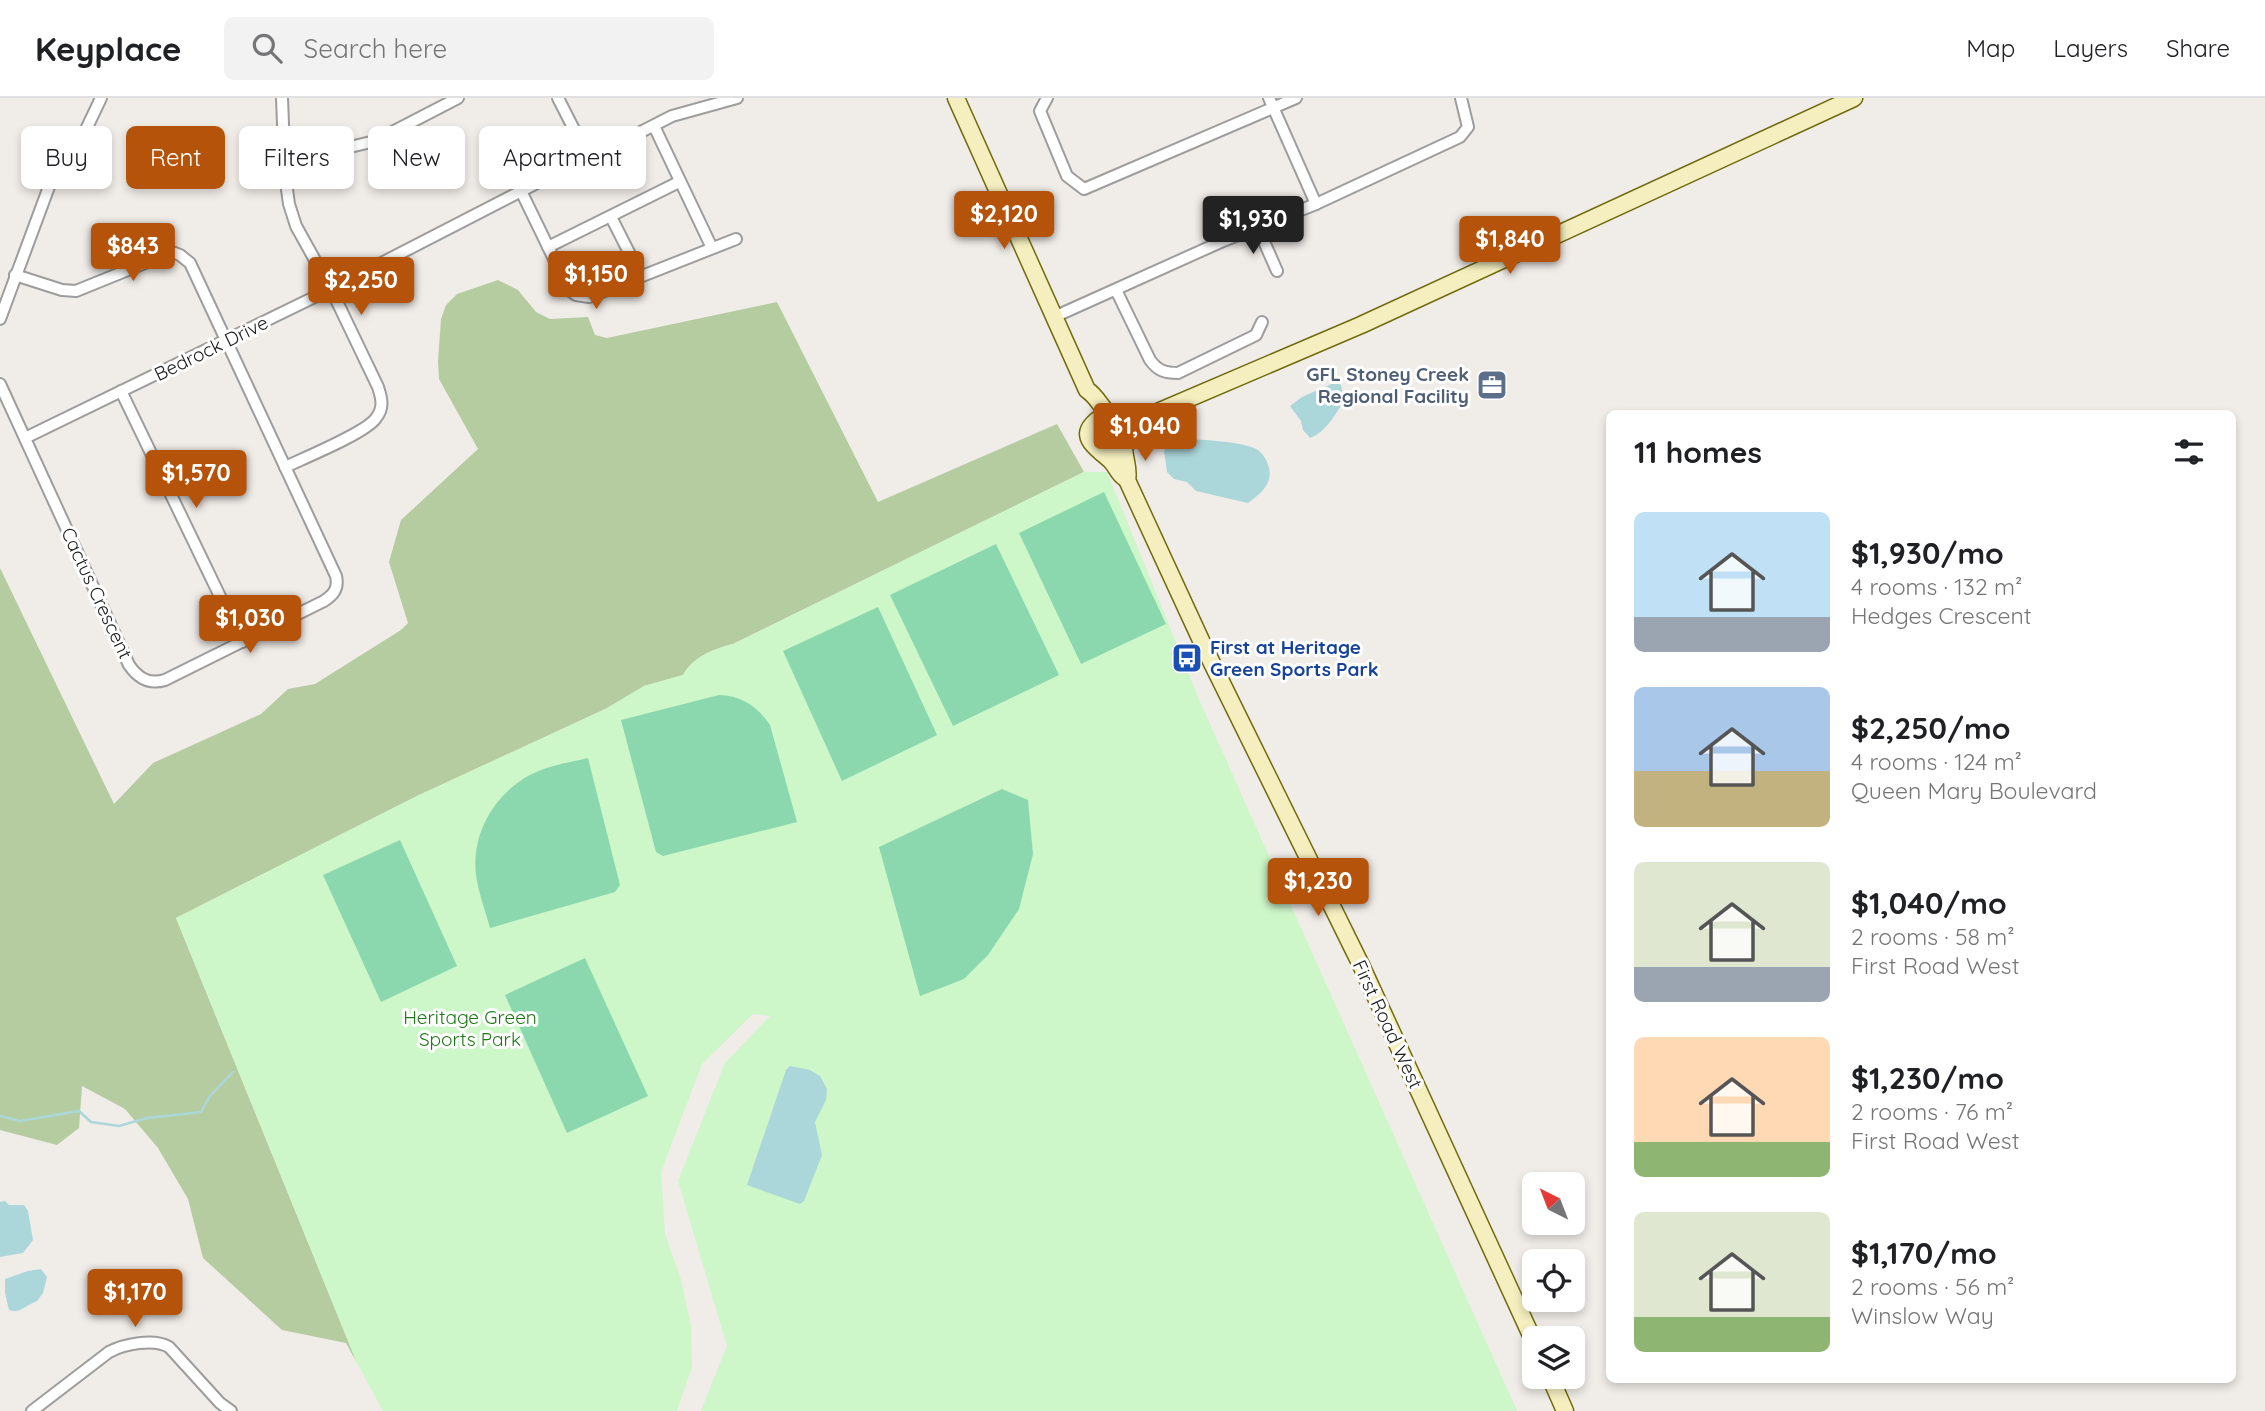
<!DOCTYPE html>
<html lang="en">
<head>
<meta charset="utf-8">
<style>
  body { margin:0; font-family:Quicksand,sans-serif; background:#f2f2f2; color:#202124; height:100vh; display:flex; flex-direction:column; font-size:26px; white-space:nowrap }
  * { box-sizing:border-box; margin:0 }
  p { font-size:23px; color:#757577 }
  .icon { flex:none; width:38px; height:38px; fill:none; stroke:currentColor; stroke-width:2; stroke-linecap:round; stroke-linejoin:round }
  .map { position:relative; flex:1; overflow:hidden }
  .side { position:absolute; left:1606px; top:312px; width:630px; height:973px; display:flex; flex-direction:column; background:#fff; border-radius:10px; box-shadow:0 4px 10px #0003 }
  .side>* { flex:none }
  .banner { position:absolute; left:21px; top:28px; width:665px; height:63px; display:flex; gap:14px }
  .needle { width:46px; rotate:318deg }
  .tools { position:absolute; left:1522px; top:1074px; display:grid; gap:14px }
  .tools a { display:grid; place-items:center; width:63px; height:63px; border-radius:10px; background:#fff; box-shadow:0 4px 10px #0003; font-size:35px }
  .price { position:absolute; translate:-50% -60px; padding:0 16px; border-radius:7px; background:#b45309; color:#fff; font-size:23px; line-height:46px; filter:drop-shadow(0 2px 4px #0008) }
  .price::after { content:''; position:absolute; left:50%; top:42px; width:21px; height:16px; margin-left:-10px; background:inherit; clip-path:polygon(0 0,100% 0,50% 100%) }
  .price.active { background:#222; color:#fff }
  ul { padding:0; list-style:none }
  li { display:flex; align-items:center; gap:21px; height:175px; padding:0 28px }
  li span { display:grid; place-items:center; flex:none; width:196px; height:140px; border-radius:10px; color:#555 }
  li>.icon { margin-inline-start:auto }
  span .icon { width:84px; height:84px; fill:#fffc; stroke-width:1 }
  li b { font-size:30px }
  h2 { display:flex; justify-content:space-between; align-items:center; height:84px; padding:0 28px; font-size:30px }
  .chip { padding:0 24px; border-radius:10px; background:#fff; box-shadow:0 4px 10px #0003; font-size:24px; line-height:63px }
  .chip.active { background:#b45309; color:#fff }
  header { display:flex; align-items:center; gap:42px; box-sizing:border-box; height:98px; padding:0 35px; background:#fff; border-bottom:2px solid #e0e0e0 }
  header strong { font-size:33px }
  nav { display:flex; gap:38px; margin-inline-start:auto; font-size:24px }
  .search { width:490px; height:63px; background:#f2f2f2; display:flex; align-items:center; gap:18px; box-sizing:border-box; padding:0 24px; border-radius:10px; color:#757577; font-size:26px }
  .map>svg:first-child { display:block }
</style>
</head>
<body>
<header>
<strong>Keyplace</strong>
<div class="search"><svg class="icon" aria-label="search" viewBox="0 0 24 24"><circle cx="10" cy="10" r="6"/><path d="M15 15l6 6"/></svg>Search here</div>
<nav><a>Map</a><a>Layers</a><a>Share</a></nav>
</header>
<div class="map">
<svg width="2265" height="1313" viewBox="0 0 2265 1313">
  <rect width="100%" height="100%" fill="#f0ece8"/>
  <path fill="#b4cca0" d="M498,182L518,192L536,214L550,221L588,219L595,237L607,240L777,204L878,404L1057,326L1084,374L733,546C713,551 693,559 683,577L644,588L610,609L417,698L176,820L357,1265L346,1245L282,1232L203,1160L188,1101L158,1050L125,1011L82,988L79,1030L57,1047L0,1032V470L114,706L153,665L261,616L288,591L315,586L401,532L408,525L389,464L401,422L478,351L439,281L438,263L441,221L446,207L457,196Z"/>
  <path fill="#cdf6c9" d="M1084,374H1107L1201,606L1517,1313H701L727,1248L678,1083L725,965L770,918L753,916L702,966L661,1074L665,1136L681,1182L691,1228L692,1269L677,1313H383L357,1265L176,820L417,698L605,611L644,588L683,577C693,559 713,551 733,546Z"/>
  <g fill="#8cd8ae">
    <path d="M1104,394L1166,526L1081,566L1019,435Z"/>
    <path d="M996,446L1059,577L953,628L890,497Z"/>
    <path d="M878,509L937,637L842,683L783,553Z"/>
    <path d="M719,597C742,598 757,608 770,627L797,724L663,758L656,754L621,622Z"/>
    <path d="M588,660L620,787L615,794L490,830C486,815 480,799 477,783C468,736 497,689 541,672C556,666 573,664 588,660Z"/>
    <path d="M1002,691L1028,702L1033,756L1019,811L988,857L964,881L920,898L879,749Z"/>
    <path d="M400,742L457,868L381,904L323,777Z"/>
    <path d="M585,860L648,998L567,1035L505,897Z"/>
  </g>
  <g fill="#acd7da">
    <path d="M1336,284L1341,287L1344,303C1335,317 1326,334 1310,340L1303,332L1301,323L1290,308L1302,299Z"/>
    <path d="M1176,341C1193,341 1245,343 1258,352C1264,357 1267,362 1269,370C1273,386 1260,396 1248,405L1196,393L1187,384L1174,381L1167,374L1164,353L1171,344Z"/>
    <path d="M790,968L810,972L820,978L827,991L826,1002L815,1024L822,1057L804,1103L800,1106L747,1087L786,972Z"/>
    <path d="M5,1103L9,1107H24L28,1113L33,1142L23,1155L0,1159V1104Z"/>
    <path d="M41,1171L47,1179L43,1195L37,1203C26,1207 20,1216 9,1212L5,1195V1181L28,1173Z"/>
  </g>
  <g fill="none" stroke-linecap="round" stroke-linejoin="round">
    <path stroke="#acd7da" stroke-width="2.5" d="M0,1018L20,1023L79,1013L91,1024L119,1028L147,1020L201,1014L210,998L233,974"/>
    <g stroke="#9d9d9d" stroke-width="14">
      <g id="street">
        <path d="M282,0L285,77L289,106L296,128L331,191L378,289C382,301 384,310 376,320C366,335 304,360 285,369"/>
        <path d="M558,0L588,59"/>
        <path d="M1047,0L1040,13L1067,78L1084,91L1296,0"/>
        <path d="M1269,0L1316,106"/>
        <path d="M654,28L712,150"/>
        <path d="M284,52L346,50L375,43L458,0"/>
        <path d="M521,93L569,192L576,197L589,199L736,141"/>
        <path d="M611,119L641,178"/>
        <path d="M1258,130L1277,173"/>
        <path d="M548,149L679,84"/>
        <path d="M1116,192L1150,262C1158,273 1165,275 1178,275L1256,237L1262,224"/>
        <path d="M1054,219L1223,143L1316,106L1460,39L1468,29L1461,0"/>
        <path d="M0,221L50,86L62,66L81,42L101,0"/>
        <path d="M0,286L129,567C138,580 149,587 165,582L324,503C333,497 339,491 336,478L190,165L180,157L172,154L76,193L62,192L15,177"/>
        <path d="M121,293L242,544"/>
        <path d="M25,340L331,191L609,48L631,39L672,18L737,0"/>
        <path d="M32,1313L109,1254C124,1246 154,1240 169,1249L220,1305L231,1313"/>
      </g>
    </g>
    <g stroke="#716b0e" stroke-width="19">
      <g id="secondary">
        <path d="M956,0L1087,292C1097,298 1102,311 1111,319"/>
        <path d="M1116,321L1148,318L1361,227L1854,0"/>
        <path d="M1116,321C1108,318 1101,318 1095,324C1076,341 1102,353 1111,363C1117,369 1118,376 1125,380"/>
        <path d="M1124,345C1123,358 1130,371 1127,382L1205,551L1361,867L1535,1246"/>
        <path d="M1101,354L1106,356L1117,353L1125,340"/>
        <path d="M1550,1279L1565,1313"/>
      </g>
    </g>
    <use href="#street" stroke="#fff" stroke-width="10"/>
    <use href="#secondary" stroke="#f5efc0" stroke-width="16"/>
  </g>
  <defs>
    <g id="office-square" transform="scale(1.575)"><rect x="-9" y="-9" width="18" height="18" rx="4" fill="#5c6f8a" stroke="#fff"/><path d="M-6-3h4V-5.5h4V-3h4V5H-6ZM-1-4.5V-3h2v-1.5ZM-6 0V1H6V0Z" fill="#fff"/></g>
    <g id="bus-square" transform="scale(1.575)"><rect x="-9" y="-9" width="18" height="18" rx="4" fill="#1a4fb4" stroke="#fff"/><path d="M-5-6H5V4H4V6H2V4H-2V6H-4V4H-5ZM-3.5-4V0h7V-4ZM-3.5 1.2v1.5H-2V1.2ZM2 1.2v1.5H3.5V1.2Z" fill="#fff"/></g>
  </defs>
  <g fill-rule="evenodd">
    <use href="#office-square" x="1492" y="287"/>
    <use href="#bus-square" x="1187" y="560"/>
  </g>
  <g text-anchor="middle" dominant-baseline="central" stroke-width="6" stroke-linejoin="round" paint-order="stroke">
    <g font-size="19" fill="#202020" stroke="#fff">
      <text transform="translate(211 250) rotate(-26)">Bedrock Drive</text>
      <text transform="translate(97 495) rotate(65)">Cactus Crescent</text>
      <text transform="translate(1388 926) rotate(65)">First Road West</text>
    </g>
    <g font-size="19" font-weight="bold" fill="#4e5e75" stroke="#fff" text-anchor="end">
      <text x="1469" y="276">GFL Stoney Creek<tspan x="1469" dy="22">Regional Facility</tspan></text>
    </g>
    <g font-size="19" font-weight="bold" fill="#164399" stroke="#fff" text-anchor="start">
      <text x="1210" y="549">First at Heritage<tspan x="1210" dy="22">Green Sports Park</tspan></text>
    </g>
    <g font-size="19" fill="#1d7815" stroke="#fff">
      <text x="470" y="919">Heritage Green<tspan x="470" dy="22">Sports Park</tspan></text>
    </g>
  </g>
</svg>
<div class="tools">
<a><svg class="needle" viewBox="-14 -14 28 28"><path d="M0-13l5 13h-10z" fill="#e53935"/><path d="M0 13l5-13h-10z" fill="#757577"/></svg></a>
<a><svg class="icon" aria-label="locate" viewBox="0 0 24 24"><circle cx="12" cy="12" r="6"/><path d="M12 2v4M12 18v4M2 12h4M18 12h4"/></svg></a>
<a><svg class="icon" aria-label="layers" viewBox="0 0 24 24"><path d="M12 4l9 5-9 5-9-5zM3 14l9 5 9-5"/></svg></a>
</div>
<b class="price" style="left:1004px;top:153px">$2,120</b>
<b class="price active" style="left:1253px;top:158px">$1,930</b>
<b class="price" style="left:1510px;top:178px">$1,840</b>
<b class="price" style="left:133px;top:185px">$843</b>
<b class="price" style="left:596px;top:213px">$1,150</b>
<b class="price" style="left:361px;top:219px">$2,250</b>
<b class="price" style="left:1145px;top:365px">$1,040</b>
<b class="price" style="left:196px;top:412px">$1,570</b>
<b class="price" style="left:250px;top:557px">$1,030</b>
<b class="price" style="left:1318px;top:820px">$1,230</b>
<b class="price" style="left:135px;top:1231px">$1,170</b>
<div class="banner">
<a class="chip">Buy</a>
<a class="chip active">Rent</a>
<a class="chip">Filters</a>
<a class="chip">New</a>
<a class="chip">Apartment</a>
</div>
<section class="side">
<h2>11 homes<svg class="icon" aria-label="filters" viewBox="0 0 24 24"><path d="M4 7h16M4 17h16"/><circle cx="9" cy="7" r="2"/><circle cx="15" cy="17" r="2"/></svg></h2>
<ul>
<li><span style="background:linear-gradient(#bfe0f5 75%,#9aa5b1 0)"><svg class="icon" aria-label="home" viewBox="0 0 24 24"><path d="M3 11l9-7 9 7M6 9v11h12V9"/></svg></span><div><b>$1,930/mo</b><p>4 rooms · 132 m²</p><p>Hedges Crescent</p></div></li>
<li><span style="background:linear-gradient(#a9c7e8 60%,#c2b280 0)"><svg class="icon" aria-label="home" viewBox="0 0 24 24"><path d="M3 11l9-7 9 7M6 9v11h12V9"/></svg></span><div><b>$2,250/mo</b><p>4 rooms · 124 m²</p><p>Queen Mary Boulevard</p></div></li>
<li><span style="background:linear-gradient(#dfe7d0 75%,#9aa5b1 0)"><svg class="icon" aria-label="home" viewBox="0 0 24 24"><path d="M3 11l9-7 9 7M6 9v11h12V9"/></svg></span><div><b>$1,040/mo</b><p>2 rooms · 58 m²</p><p>First Road West</p></div></li>
<li><span style="background:linear-gradient(#ffd9b3 75%,#8fb573 0)"><svg class="icon" aria-label="home" viewBox="0 0 24 24"><path d="M3 11l9-7 9 7M6 9v11h12V9"/></svg></span><div><b>$1,230/mo</b><p>2 rooms · 76 m²</p><p>First Road West</p></div></li>
<li><span style="background:linear-gradient(#dfe7d0 75%,#8fb573 0)"><svg class="icon" aria-label="home" viewBox="0 0 24 24"><path d="M3 11l9-7 9 7M6 9v11h12V9"/></svg></span><div><b>$1,170/mo</b><p>2 rooms · 56 m²</p><p>Winslow Way</p></div></li>
</ul>
</section>
</div>
</body>
</html>
